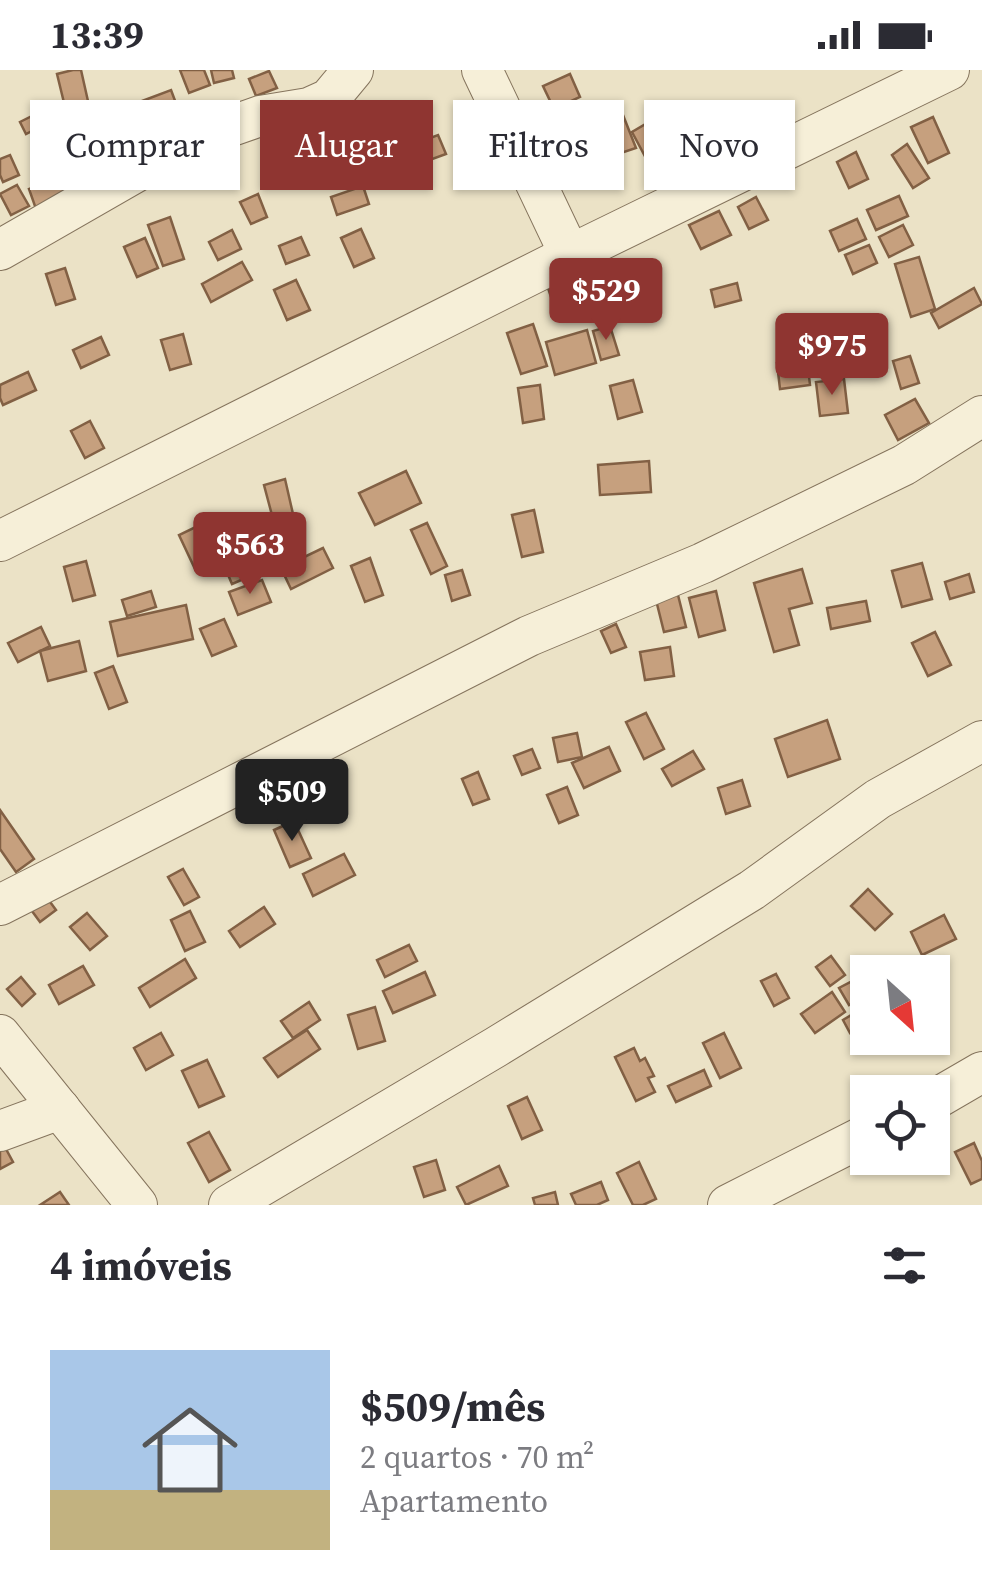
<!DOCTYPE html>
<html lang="pt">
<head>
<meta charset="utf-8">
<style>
  body { margin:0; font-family:"Source Serif 4",serif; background:#f7f7f7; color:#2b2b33; height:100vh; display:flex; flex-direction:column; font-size:38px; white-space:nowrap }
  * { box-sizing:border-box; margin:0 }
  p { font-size:32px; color:#7c7c81 }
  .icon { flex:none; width:55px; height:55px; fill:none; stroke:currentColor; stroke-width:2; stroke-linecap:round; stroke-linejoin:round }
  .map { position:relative; height:1135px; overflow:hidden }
  .details { display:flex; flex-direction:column; background:#fff; flex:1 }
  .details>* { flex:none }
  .guide { position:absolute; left:30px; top:30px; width:922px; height:90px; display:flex; gap:20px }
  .needle { width:65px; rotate:153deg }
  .buttons { position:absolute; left:850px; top:885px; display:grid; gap:20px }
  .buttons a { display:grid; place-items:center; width:100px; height:100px; border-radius:0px; background:#fff; box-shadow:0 2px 8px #0004; font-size:50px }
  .price { position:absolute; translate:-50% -85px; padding:0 22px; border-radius:10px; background:#8f3531; color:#fff; font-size:32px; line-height:65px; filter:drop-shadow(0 2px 5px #0008) }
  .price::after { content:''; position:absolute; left:50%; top:60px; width:30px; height:22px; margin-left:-15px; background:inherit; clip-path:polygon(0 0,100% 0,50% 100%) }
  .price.current { background:#222; color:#fff }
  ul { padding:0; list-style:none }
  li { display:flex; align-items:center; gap:30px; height:250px; padding:0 50px }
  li+li { border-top:2px solid #e1e1e2 }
  li span { display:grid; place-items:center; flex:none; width:280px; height:200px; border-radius:0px; color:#555 }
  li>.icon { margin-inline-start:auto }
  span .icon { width:120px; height:120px; fill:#fffc; stroke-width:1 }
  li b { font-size:42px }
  h2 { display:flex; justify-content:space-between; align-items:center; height:120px; padding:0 50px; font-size:42px }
  .tag { padding:0 35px; border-radius:0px; background:#fff; box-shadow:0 2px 8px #0004; font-size:35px; line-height:90px }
  .tag.current { background:#8f3531; color:#fff }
  .status { display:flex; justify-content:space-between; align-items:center; height:70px; padding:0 50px; background:#fff; direction:ltr }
  .status svg { height:28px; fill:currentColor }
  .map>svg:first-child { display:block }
</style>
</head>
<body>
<div class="status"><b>13:39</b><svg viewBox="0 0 49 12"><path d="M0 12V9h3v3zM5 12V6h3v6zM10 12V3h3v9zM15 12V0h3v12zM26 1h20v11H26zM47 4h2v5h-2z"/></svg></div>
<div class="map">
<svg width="982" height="1135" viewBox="0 0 982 1135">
  <rect width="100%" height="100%" fill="#ebe2c6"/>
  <g fill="#c6a07e" stroke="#826044" stroke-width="2.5">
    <path d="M73,0H81L90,40L67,45L57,4Z"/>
    <path d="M180,0H204L210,15L189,23Z"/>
    <path d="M211,0H232L234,8L214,13Z"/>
    <path d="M269,1L277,18L256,26L249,9Z"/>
    <path d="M570,4L580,27L554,39L543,16Z"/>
    <path d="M171,20L180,44L152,55L142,31Z"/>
    <path d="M582,37L590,53L564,66L556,49Z"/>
    <path d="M48,38L53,50L26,64L20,52Z"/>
    <path d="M123,38L130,64L101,72L94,46Z"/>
    <path d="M384,38L401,67L379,80L362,50Z"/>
    <path d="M621,40L636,78L615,85L601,48Z"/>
    <path d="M933,47L949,83L928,93L911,57Z"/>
    <path d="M649,52L665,80L647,90L632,62Z"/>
    <path d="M438,65L446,84L416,95L409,76Z"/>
    <path d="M907,74L929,108L913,118L892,85Z"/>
    <path d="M856,82L868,109L849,118L837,92Z"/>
    <path d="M10,85L19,105L3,112L0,105V89Z"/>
    <path d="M61,107L68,127L36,139L29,119Z"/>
    <path d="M17,115L29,136L11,145L0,124Z"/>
    <path d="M363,116L369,134L337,145L331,127Z"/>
    <path d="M258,124L267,147L251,154L240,132Z"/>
    <path d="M899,126L908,146L876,160L867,140Z"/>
    <path d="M756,127L768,150L749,159L738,137Z"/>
    <path d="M719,141L731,165L701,179L689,155Z"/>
    <path d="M170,147L184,189L163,196L148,155Z"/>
    <path d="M857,149L866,169L839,181L830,161Z"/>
    <path d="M903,155L913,175L889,187L879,167Z"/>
    <path d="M361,159L374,188L354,197L341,168Z"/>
    <path d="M232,160L241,179L218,190L209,172Z"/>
    <path d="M301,167L309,185L286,194L279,176Z"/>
    <path d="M145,168L158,198L137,207L124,177Z"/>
    <path d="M869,175L877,193L853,204L845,185Z"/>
    <path d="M919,187L935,239L911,247L895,194Z"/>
    <path d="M242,192L252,210L211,232L202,214Z"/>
    <path d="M65,198L75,229L56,235L46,204Z"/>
    <path d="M296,210L310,240L287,250L274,220Z"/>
    <path d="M568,211L574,229L554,236L548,218Z"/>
    <path d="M737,213L741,230L715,237L711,220Z"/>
    <path d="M974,218L982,234L939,258L931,243Z"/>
    <path d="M533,254L547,296L521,304L507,263Z"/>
    <path d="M610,256L619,285L601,290L593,261Z"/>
    <path d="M587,260L596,293L555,305L546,272Z"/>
    <path d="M183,264L191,294L170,300L161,270Z"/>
    <path d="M101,267L109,285L81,298L73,280Z"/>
    <path d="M910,286L919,313L901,319L893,291Z"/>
    <path d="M807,289L810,315L780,319L777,293Z"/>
    <path d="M28,302L36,320L3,335L0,328V315Z"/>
    <path d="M844,309L848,343L820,346L816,312Z"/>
    <path d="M633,310L642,342L618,349L610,316Z"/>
    <path d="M540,315L544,349L523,353L518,318Z"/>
    <path d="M915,329L929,353L898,370L885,345Z"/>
    <path d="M90,351L104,378L85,388L71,361Z"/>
    <path d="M649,391L651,422L600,425L598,395Z"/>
    <path d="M406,401L421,433L375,455L359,423Z"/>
    <path d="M285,409L293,444L273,449L264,415Z"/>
    <path d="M534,440L543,482L522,487L512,445Z"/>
    <path d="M204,453L220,488L195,499L179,465Z"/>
    <path d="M427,453L447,496L431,504L411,460Z"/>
    <path d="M269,464L281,493L232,514L220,486Z"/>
    <path d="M323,478L333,498L291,519L281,498Z"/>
    <path d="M370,488L383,525L365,532L351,496Z"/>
    <path d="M86,491L95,525L73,531L64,497Z"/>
    <path d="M922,493L932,529L902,537L892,501Z"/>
    <path d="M802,499L812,533L789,539L799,575L774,582L754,513Z"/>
    <path d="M462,500L470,525L452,531L445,505Z"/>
    <path d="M969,504L974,522L950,529L945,512Z"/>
    <path d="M262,510L271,532L238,545L229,522Z"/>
    <path d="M151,521L156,537L127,546L122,530Z"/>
    <path d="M677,521L686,557L664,562L655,526Z"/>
    <path d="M716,521L725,560L699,567L689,528Z"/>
    <path d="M866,531L870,551L831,559L827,538Z"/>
    <path d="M186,535L193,569L118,586L110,552Z"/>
    <path d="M224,549L236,576L212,586L200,559Z"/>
    <path d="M616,554L626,577L611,583L601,561Z"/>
    <path d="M41,557L50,576L18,592L8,573Z"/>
    <path d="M935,562L951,595L928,606L912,573Z"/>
    <path d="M79,571L86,601L48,611L40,581Z"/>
    <path d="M670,577L674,606L645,610L640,582Z"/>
    <path d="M113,596L127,632L109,639L95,603Z"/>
    <path d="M646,643L664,679L644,689L626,652Z"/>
    <path d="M827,650L840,689L788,707L775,669Z"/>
    <path d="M577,663L582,687L558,692L553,668Z"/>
    <path d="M609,677L620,701L584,718L572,693Z"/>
    <path d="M532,679L540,698L522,705L514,686Z"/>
    <path d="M693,681L704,699L672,716L662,699Z"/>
    <path d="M478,702L489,729L473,735L462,709Z"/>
    <path d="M742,710L750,736L726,744L718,718Z"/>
    <path d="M567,717L578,745L559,753L547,725Z"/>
    <path d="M0,740L34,789L16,802L0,779Z"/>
    <path d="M294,751L311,788L290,797L274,760Z"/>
    <path d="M344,784L355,805L313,826L303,804Z"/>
    <path d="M183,799L199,827L184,835L168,807Z"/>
    <path d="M868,819L892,844L875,860L851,836Z"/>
    <path d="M45,825L56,840L40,852L29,837Z"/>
    <path d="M264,837L275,854L240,877L229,861Z"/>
    <path d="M190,841L205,872L185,881L171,850Z"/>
    <path d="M87,843L107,866L90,880L70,857Z"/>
    <path d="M944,845L956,869L922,885L911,862Z"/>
    <path d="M409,875L417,891L385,907L377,890Z"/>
    <path d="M831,886L845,905L830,916L816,897Z"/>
    <path d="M185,889L196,908L150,937L139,918Z"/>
    <path d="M83,896L94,915L59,934L49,915Z"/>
    <path d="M425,902L435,925L393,943L383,921Z"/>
    <path d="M776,904L789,928L774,936L761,911Z"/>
    <path d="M864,905L868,911V925L849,935L839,918Z"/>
    <path d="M21,907L35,924L22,936L7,919Z"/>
    <path d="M832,922L845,942L815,963L801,944Z"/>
    <path d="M309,932L320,950L293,968L281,951Z"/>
    <path d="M375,937L385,971L358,979L348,945Z"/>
    <path d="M863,938L868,945V953L850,963L843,950Z"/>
    <path d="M307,960L320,979L278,1007L264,988Z"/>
    <path d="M161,963L173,985L146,1000L134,978Z"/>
    <path d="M724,963L741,998L720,1008L703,973Z"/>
    <path d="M634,978L640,991L645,988L654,1006L648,1008L655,1022L636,1031L615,987Z"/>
    <path d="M207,990L224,1026L199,1037L182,1001Z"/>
    <path d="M704,1000L711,1016L676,1032L668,1016Z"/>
    <path d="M527,1027L542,1060L522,1069L508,1036Z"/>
    <path d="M209,1062L230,1100L209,1112L188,1073Z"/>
    <path d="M0,1068L13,1092L0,1099Z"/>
    <path d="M974,1073L982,1091V1109L971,1114L955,1082Z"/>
    <path d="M436,1090L445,1120L424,1127L414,1097Z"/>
    <path d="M639,1092L656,1129L643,1135H633L617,1103Z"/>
    <path d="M499,1096L508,1116L466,1135L457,1117Z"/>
    <path d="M601,1112L608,1130L597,1135H576L571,1124Z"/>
    <path d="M60,1122L69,1135H40Z"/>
    <path d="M555,1122L558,1135H535L533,1128Z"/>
  </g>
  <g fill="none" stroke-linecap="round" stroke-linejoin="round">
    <g stroke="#85745d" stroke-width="42">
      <g id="minor">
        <path d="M482,0L570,185"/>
        <path d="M0,180L162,87L226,58L260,46L309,38L329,29L353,0"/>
        <path d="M0,471L570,185L949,0"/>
        <path d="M0,835L529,566L703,493L904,395L982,346"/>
        <path d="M0,965L137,1135"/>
        <path d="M932,1031L982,1002"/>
        <path d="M0,1061L60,1039"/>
        <path d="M229,1135L496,977L752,820L878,729L982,671"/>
        <path d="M728,1135L868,1064"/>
      </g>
    </g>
    <use href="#minor" stroke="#f6efd8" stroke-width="40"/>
  </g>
</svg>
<div class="buttons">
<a><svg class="needle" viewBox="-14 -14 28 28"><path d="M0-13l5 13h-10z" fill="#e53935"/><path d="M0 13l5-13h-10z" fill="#7c7c81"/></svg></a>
<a><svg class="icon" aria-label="locate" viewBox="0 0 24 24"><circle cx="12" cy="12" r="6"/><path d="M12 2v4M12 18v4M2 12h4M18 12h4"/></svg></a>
</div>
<b class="price" style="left:606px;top:273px">$529</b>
<b class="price" style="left:832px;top:328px">$975</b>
<b class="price" style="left:250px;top:527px">$563</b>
<b class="price current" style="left:292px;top:774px">$509</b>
<div class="guide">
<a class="tag">Comprar</a>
<a class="tag current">Alugar</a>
<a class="tag">Filtros</a>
<a class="tag">Novo</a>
</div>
</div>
<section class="details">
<h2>4 imóveis<svg class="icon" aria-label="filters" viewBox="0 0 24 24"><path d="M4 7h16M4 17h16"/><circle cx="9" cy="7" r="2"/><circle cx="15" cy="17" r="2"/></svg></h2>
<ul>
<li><span style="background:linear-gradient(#a9c7e8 70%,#c2b280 0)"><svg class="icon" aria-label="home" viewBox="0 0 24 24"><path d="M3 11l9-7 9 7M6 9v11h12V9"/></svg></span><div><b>$509/mês</b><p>2 quartos · 70 m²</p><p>Apartamento</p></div></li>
</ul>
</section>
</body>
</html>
